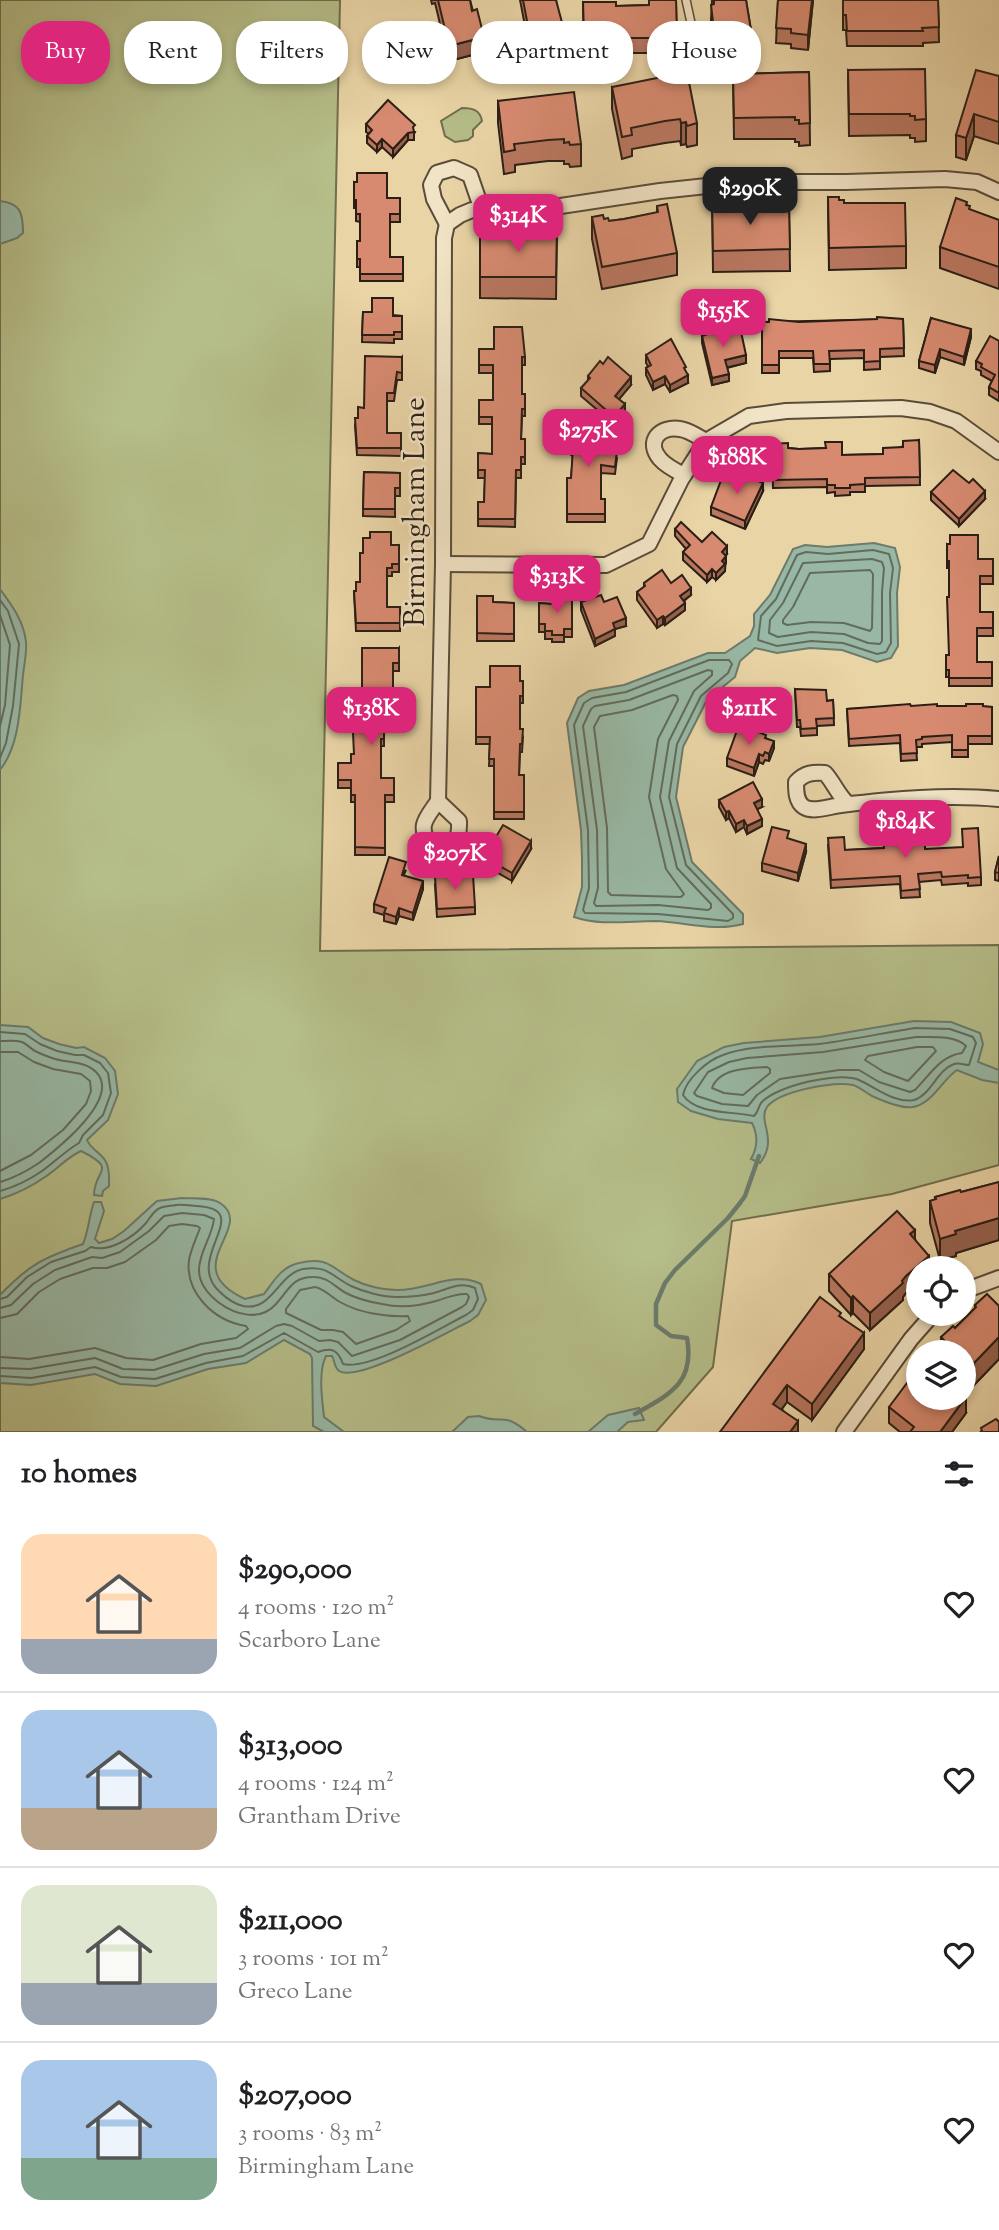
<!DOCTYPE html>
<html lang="en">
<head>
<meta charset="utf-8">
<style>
  body { margin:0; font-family:"Sorts Mill Goudy",serif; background:#f2f2f2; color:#202124; height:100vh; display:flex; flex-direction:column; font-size:26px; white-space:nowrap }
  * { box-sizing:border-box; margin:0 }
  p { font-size:23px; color:#757577 }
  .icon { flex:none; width:38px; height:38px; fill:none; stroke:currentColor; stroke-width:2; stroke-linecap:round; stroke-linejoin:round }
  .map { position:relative; height:1432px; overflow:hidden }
  .details { display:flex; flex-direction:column; background:#fff; flex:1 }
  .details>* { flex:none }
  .guide { position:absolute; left:21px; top:21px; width:957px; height:63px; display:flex; gap:14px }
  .buttons { position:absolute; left:906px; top:1256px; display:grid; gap:14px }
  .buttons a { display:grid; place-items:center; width:70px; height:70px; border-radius:50%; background:#fff; box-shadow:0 4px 10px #0003; font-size:35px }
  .price { position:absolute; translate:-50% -60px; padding:0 16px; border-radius:14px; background:#db2777; color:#fff; font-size:23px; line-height:46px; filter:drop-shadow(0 2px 4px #0008) }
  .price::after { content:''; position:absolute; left:50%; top:42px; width:21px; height:16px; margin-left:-10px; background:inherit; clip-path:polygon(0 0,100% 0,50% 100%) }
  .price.active { background:#222; color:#fff }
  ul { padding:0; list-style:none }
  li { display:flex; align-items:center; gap:21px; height:175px; padding:0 21px }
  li+li { border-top:2px solid #e0e0e0 }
  li span { display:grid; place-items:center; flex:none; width:196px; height:140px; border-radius:21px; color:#555 }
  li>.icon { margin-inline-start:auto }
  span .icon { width:84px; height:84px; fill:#fffc; stroke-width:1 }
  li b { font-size:30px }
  h2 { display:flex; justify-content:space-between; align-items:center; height:84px; padding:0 21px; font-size:30px }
  .pill { padding:0 24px; border-radius:28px; background:#fff; box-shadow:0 4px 10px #0003; font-size:24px; line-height:63px }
  .pill.active { background:#db2777; color:#fff }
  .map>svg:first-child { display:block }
</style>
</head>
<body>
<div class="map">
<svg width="999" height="1432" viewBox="0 0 999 1432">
  <rect width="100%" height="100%" fill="#e9d4a6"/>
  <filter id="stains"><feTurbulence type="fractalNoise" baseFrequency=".00286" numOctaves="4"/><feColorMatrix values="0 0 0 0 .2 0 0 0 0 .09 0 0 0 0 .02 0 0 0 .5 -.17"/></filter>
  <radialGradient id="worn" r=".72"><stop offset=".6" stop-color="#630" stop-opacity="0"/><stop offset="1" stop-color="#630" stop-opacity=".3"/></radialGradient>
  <g fill="#b5bd88" stroke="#706e4e" stroke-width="2">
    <path d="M0,0H340L320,951L999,945V1165L892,1194L732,1221L713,1367L656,1432H0Z"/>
    <path d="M462,108C473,108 480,110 482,121L473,130V136L468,140L455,142L445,136L441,121Z"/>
  </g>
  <g fill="#98b8a5" stroke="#6c7b6b" stroke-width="2">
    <path d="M0,201C21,203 23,214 23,233L17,238L0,244Z"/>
    <path d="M874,543L895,548L900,567L897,593L898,646L891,658L877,662L842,650L810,648L777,653L755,648L740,661L735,677L707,700L683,747L676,797L692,862L743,914V924C715,932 684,922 656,921C628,921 600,926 574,917L582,887V859L581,830L567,723L578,698L589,691L624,685L708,653H725L750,636L754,626V614L770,595L793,549L805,545L827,547Z"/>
    <path d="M0,589C12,605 24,622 26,642C27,653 24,665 23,675C20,706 20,745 0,770Z"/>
    <path d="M914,1021L951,1022L980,1033L983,1044L978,1062L999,1070V1083L982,1080L957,1070C942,1080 932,1104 913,1107C901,1109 883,1101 872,1096C866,1093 860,1087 853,1085C834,1081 779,1091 767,1107C757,1121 779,1139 760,1163L751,1159C758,1147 758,1135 752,1123L718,1119L691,1111L678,1102L677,1089L697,1061L724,1047L744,1043L820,1037Z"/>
    <path d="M0,1025L28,1027L43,1038L59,1044L76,1048L84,1047L105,1058L115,1071L118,1094L108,1120L87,1140C91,1150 102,1153 106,1162C110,1170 109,1178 109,1186L103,1191L102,1196L94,1195C94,1169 119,1170 81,1151C67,1157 58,1169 45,1177C31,1187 16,1194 0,1199Z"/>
    <path d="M182,1198C194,1199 210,1197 220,1203C257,1227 175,1267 245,1299L264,1294C274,1281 281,1267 299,1263C329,1256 331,1268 354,1280C366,1286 383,1290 396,1290C426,1291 455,1270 481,1284L486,1300L478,1315L470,1321C449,1331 358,1383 339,1371C334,1367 335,1361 332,1356H326C318,1372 322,1399 324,1417L344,1432H324L313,1426L312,1358L310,1354L284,1340L246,1363L208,1369L156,1386L120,1384L95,1374L31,1385L0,1383V1295C30,1264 43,1258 83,1244C89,1230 89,1215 94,1202H101L104,1211L95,1239L99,1243L112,1239L124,1231L157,1201Z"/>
    <path d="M639,1408L644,1420L628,1422L617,1432H588L608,1415Z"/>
    <path d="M479,1416C503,1425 503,1411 527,1432H452L468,1417Z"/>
  </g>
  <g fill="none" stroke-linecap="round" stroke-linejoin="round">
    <g stroke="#626c5d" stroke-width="2">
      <path d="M873,550L889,554L893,568L890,593L891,643L886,652L877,654L843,643L811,641L777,646L758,640L761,616L776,599L797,555L806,552L828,554Z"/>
      <path d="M872,559L882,562L884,568L882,592V641L880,644L868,643L844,634L811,632L778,637L769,633L770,620L783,603L803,563Z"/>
      <path d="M870,570L873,574L872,628L870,631L844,623L811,622L787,625L783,623V620L793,607L810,573Z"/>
      <path d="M0,600L8,611L19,644L13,706L6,743L0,758"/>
      <path d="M0,615L10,645L5,705L0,726"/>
      <path d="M709,660H729L732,664L728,673L701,696L677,744L669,797L686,865L733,914V918L728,921L658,914L585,913L583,910L589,888L588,830L574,725L584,703L592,698L626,692Z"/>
      <path d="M708,670L712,671V675L694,691L669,741L660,797L677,868L711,904V908L708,910L658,905L596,906L594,903L598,888L597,830L583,726L591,709L595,706L629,700Z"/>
      <path d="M673,695L677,696L678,700L658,739L649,797L666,869L684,894L681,897L611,895L608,892L607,828L594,727L600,716L632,710Z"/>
      <path d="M915,1028L950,1029L973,1037L976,1043L969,1065C964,1065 959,1062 954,1064C937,1070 931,1095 914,1100C895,1104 875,1087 859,1080C839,1071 775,1086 761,1103C758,1108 758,1112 754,1116C734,1111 696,1115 683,1095C686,1079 708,1060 723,1055C752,1044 788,1047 819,1044C851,1040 883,1033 915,1028Z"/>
      <path d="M0,1032L25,1034L40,1044L57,1051L75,1055H84L100,1063L108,1073L111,1093L103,1115L83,1135L79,1143C65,1151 55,1162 42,1171C29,1180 15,1187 0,1191"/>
      <path d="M916,1037C932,1037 955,1035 966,1046L962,1053C940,1056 930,1075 915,1090L910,1092L879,1082L859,1070H839L780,1079L757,1095L748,1106L722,1104L697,1096L694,1093L708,1072L729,1062L747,1058L823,1052Z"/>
      <path d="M0,1041C7,1041 15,1040 22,1042C27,1044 31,1049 35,1051C41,1054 49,1057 55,1059C69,1063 85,1061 96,1072C122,1098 57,1149 39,1163C27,1171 14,1178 0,1182"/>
      <path d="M917,1047H933L936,1051L908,1081L884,1072L865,1060L868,1056Z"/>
      <path d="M0,1052H18L34,1062L53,1069L81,1074L90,1081L91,1091L86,1104L63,1130L31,1155L0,1171"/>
      <path d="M767,1067L770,1069V1073L743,1095L724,1093L712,1088C719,1068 749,1068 767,1067Z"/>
      <path d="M315,1287C325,1289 331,1297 340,1302C359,1313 386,1317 408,1316L410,1321L396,1330L356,1344L343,1332L333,1330H321L286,1313V1309L300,1290Z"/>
      <path d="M0,1299L7,1297L27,1277L51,1262L85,1251L91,1247C109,1253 134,1237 146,1223C150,1218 154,1210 160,1208C165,1206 172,1206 176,1205C183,1204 190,1206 197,1206C257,1209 182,1259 220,1292C226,1298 235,1304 243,1306C272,1312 278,1274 303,1269C328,1265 331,1276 351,1286C364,1292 383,1297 397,1297C409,1297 422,1296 434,1293C448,1289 461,1281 475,1288L478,1299L473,1310L466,1315C440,1328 370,1371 343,1364C338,1350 332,1347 318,1352L284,1333L243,1356L206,1363L155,1379L121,1377L95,1367L31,1378L0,1376"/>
      <path d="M0,1308L11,1305L33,1284L55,1270L92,1257L102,1258L120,1252L149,1231L164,1216L182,1213L204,1215L214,1219C212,1237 199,1252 199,1270C199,1283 208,1294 218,1302C235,1315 260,1322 276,1304C289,1290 292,1277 313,1277C327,1276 335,1287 346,1293C357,1299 370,1302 382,1304C399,1308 419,1306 436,1301C446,1298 456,1293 467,1294L469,1297L466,1304L462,1307L400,1340L352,1356L338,1342L330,1340L319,1341L292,1326L284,1324L276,1326L240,1348L204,1354L154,1370L123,1369L95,1358L30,1369L0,1368"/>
      <path d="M0,1318L17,1314L39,1292L60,1279L93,1268H107L125,1262L156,1240L169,1226L182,1224L197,1226L200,1228C196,1239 191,1249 189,1260C185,1293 214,1321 246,1326L248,1329L236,1338L201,1344L153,1360L126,1358L95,1348L29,1359L0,1357"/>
    </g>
    <path stroke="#6c7b6b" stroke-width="4.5" d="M635,1414C670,1394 695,1383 687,1338L671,1336L656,1325V1304L665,1283L675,1270L728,1218L740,1203L745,1196L759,1156"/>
    <g stroke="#5a4c39" stroke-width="10">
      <path id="lane" d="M686,0L695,41"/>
    </g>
    <g stroke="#5a4c39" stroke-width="18">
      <g id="street">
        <path d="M447,224L434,199L431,185L437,173L454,168L470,175L482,210"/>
        <path d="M684,475C676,471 666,466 660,459C645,441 660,426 680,429C689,430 698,437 706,441"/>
        <path d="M443,564L606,565L649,544L681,480L706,441L749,416L786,411L860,409L901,408L930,412L956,421L999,452"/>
        <path d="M438,801C426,819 417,825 430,846C452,852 460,843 459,821L438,801L443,564L444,238L447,224L460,215L472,210L521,212L660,191L744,182H846L945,179L977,182L999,192"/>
        <path d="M848,804C838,795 834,783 825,773C812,772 805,773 796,782C796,791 796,802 804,807C813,813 831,806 841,805C893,799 947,794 999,799"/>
        <path d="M964,1291L999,1278"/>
        <path d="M844,1432L911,1339L933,1314"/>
      </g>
    </g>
    <use href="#lane" stroke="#f1e3c5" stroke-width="7"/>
    <use href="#street" stroke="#f1e3c5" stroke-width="14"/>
  </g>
  <g fill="#b97760" stroke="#2b1f15" stroke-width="2">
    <path d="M431,0H470L484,52L449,61L435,3L432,4Z"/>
    <path d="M520,0H556L564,45L550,48V52L531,57Z"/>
    <path d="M676,0L677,50H653V53H607V51H584L583,2L616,6L649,5Z"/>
    <path d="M712,0H746L751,30V45L735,46V51L715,53L711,20Z"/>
    <path d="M778,0H813L808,50L791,48V44L776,43Z"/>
    <path d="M843,0H938L939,42L923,43V46H847L846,30H843Z"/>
    <path d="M848,70L926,119V141L915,142V138H910V135L849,136Z"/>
    <path d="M809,72L810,145L799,146V142H795V139H734L733,74Z"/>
    <path d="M999,76V144L974,136L966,160L956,157V135Z"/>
    <path d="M612,87L697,123V145L687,147L686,144L681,145L680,141L665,143L632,149V156L622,159L612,109Z"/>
    <path d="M498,101L581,144V166L570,167L569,164H564V161H548L515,165V172L504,174L498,123Z"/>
    <path d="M366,124L415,132L414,134V140H408L393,157L382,147L377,152L367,143V136L369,134L366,132Z"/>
    <path d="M354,182L387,198H400V222H390V257H403V281H360V267H357V259L360,241V222L356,221V208H354Z"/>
    <path d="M828,197L839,200L844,203L906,246V268L829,270Z"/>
    <path d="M712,199L728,206H789L790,271L713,272Z"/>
    <path d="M967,205L970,210L999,220V289L940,268V247Z"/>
    <path d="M657,206L677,253V275L602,289L592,239V217L609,221L624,219L657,213Z"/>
    <path d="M480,225L496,232L546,233L557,227L556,299L480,298Z"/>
    <path d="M363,312L402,316V339H394V343L362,342Z"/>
    <path d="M931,318L971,337L964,365L940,357L935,373L919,368V361Z"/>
    <path d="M903,319L904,356L880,357V369L864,370V358L830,359V371L814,372L813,358H779V373H762V322Z"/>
    <path d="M725,331L746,363L727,368L729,381L712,385L702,343V336Z"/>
    <path d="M999,341V401L989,395V387L992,381L981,375V371L976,369V361Z"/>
    <path d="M479,349H494L525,357V365H522V394H525V416H522L521,439H525V464H521V478H516L515,527L478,526V502H484L485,478H478V453L492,454V424H479V400H493V373H479Z"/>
    <path d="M646,355L688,383L670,392L665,384L653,390L646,375V368L648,366L646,363Z"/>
    <path d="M402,357V380H397L394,401H387V433H401V456L357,455L355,425L358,418Z"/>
    <path d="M588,376L631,385L619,399L625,412L614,424L581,396V388L588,381Z"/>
    <path d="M606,432L605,449L617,458L615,474L601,473V499H605V522H567V478H571L573,456L571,455V448Z"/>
    <path d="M919,440L920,485L865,486V492H850V495L835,496V492L827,493V487L773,488L772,444L788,448L799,449L826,448L842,455L883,454Z"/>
    <path d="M364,472L400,473V496H395V517L363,516Z"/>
    <path d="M763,491L745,529L711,515V507Z"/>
    <path d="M931,492L985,499L959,526L931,500Z"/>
    <path d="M675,529L727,554L726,555V563L725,565V571L716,580L712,577L707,582L683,560V552L686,549L675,536Z"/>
    <path d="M947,544L978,559H993V584H980V612H993V636H977V662H992V686H949V677H946V655H949V568H947Z"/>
    <path d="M399,545V572H392V576H387V607H400V631H356L354,591H356L360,582L363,553Z"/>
    <path d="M644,583H671L691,595L684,601L685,610L665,625L663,624L657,628L637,600V592L644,587Z"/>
    <path d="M477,596L493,602L514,603V641H477Z"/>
    <path d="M572,597V637H564V642H552V639H545V632H539V603L552,604Z"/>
    <path d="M581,602H604L626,626L615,629V636L595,646L581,610Z"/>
    <path d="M399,648V671H393V698H398V722H384V746H381V778H394V802H385V855H355V802H351V788H338V763H351L354,754V712L362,698Z"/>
    <path d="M520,681H523V703H520V729L523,737L522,752H520L519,775H524V819H494V766H489L490,744H476V687H490Z"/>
    <path d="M795,689L827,701L833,700L834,725L817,726V735L801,736L800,727H797Z"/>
    <path d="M911,706L992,707V744H968V757H952V742L922,744V747H916L917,760L901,761L900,743L849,746L847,709Z"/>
    <path d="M766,738L774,748L769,761L765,760L763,764L759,762L754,776L727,766V758Z"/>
    <path d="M719,800L762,807L757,809L762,826L747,834L744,827L736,832L729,818L726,820L719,807Z"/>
    <path d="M883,834L901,846L925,849L981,877V885L968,886V883L942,885L941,880L919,882L920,897L901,898L900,884L831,888L828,845L845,850L884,848Z"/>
    <path d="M531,849L512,881L484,865V857Z"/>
    <path d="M806,852L798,881L762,871V863Z"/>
    <path d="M999,856V881L995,880V872Z"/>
    <path d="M406,870L404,875L423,889L413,920L399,916L396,924L384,921V915L374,912V904Z"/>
    <path d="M435,885L475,907V914L437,917Z"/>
    <path d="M999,1182V1240L956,1253V1256L940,1260L930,1223V1201L935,1200V1197L961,1192Z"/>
    <path d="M915,1239L929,1269L906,1293L903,1297V1300L870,1330L853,1313L851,1315L829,1291V1274Z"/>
    <path d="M975,1305L999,1306V1359L974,1385L972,1383L968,1387L964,1383V1353H941V1337L955,1328L975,1309Z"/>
    <path d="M841,1317L864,1349L812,1420L787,1402L782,1409L798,1432H720Z"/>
    <path d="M889,1407L966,1413L952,1432H900L889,1423Z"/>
  </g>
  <g fill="#96614e" stroke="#2b1f15" stroke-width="2">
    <path d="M812,0H813L808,50V35Z"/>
    <path d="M564,30V45L550,48V52L531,57V42L549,33Z"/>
    <path d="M484,37V52L449,61V46Z"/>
    <path d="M974,114V136L966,160V138Z"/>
    <path d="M686,122V144L681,145V123Z"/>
    <path d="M408,133V140L393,157V149Z"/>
    <path d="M382,139V147L377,152V145Z"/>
    <path d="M971,329V337L964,365V357Z"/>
    <path d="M940,349V357L935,373V365Z"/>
    <path d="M746,355V363L725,368V360Z"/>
    <path d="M729,374V381L712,385V378Z"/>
    <path d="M688,375V383L670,392V385Z"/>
    <path d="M665,376V384L653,390V382Z"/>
    <path d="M631,377V385L615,404V396Z"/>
    <path d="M625,404V412L614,424V417Z"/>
    <path d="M763,483V491L745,529V521Z"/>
    <path d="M985,491V499L959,526V519Z"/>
    <path d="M727,546V554L722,559V552Z"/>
    <path d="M726,556L725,571L716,580V573L722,561Z"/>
    <path d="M712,569V577L707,582V575Z"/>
    <path d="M691,588V595L680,603V596Z"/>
    <path d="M685,603V610L665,625V618Z"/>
    <path d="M663,616V624L657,628V620Z"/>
    <path d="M626,618V626L615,629V636L595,646V639L613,623Z"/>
    <path d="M774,741V748L769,761V754Z"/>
    <path d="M759,754V762L754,776V768Z"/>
    <path d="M762,799V807L754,811V803Z"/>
    <path d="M729,811V818L726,820V812Z"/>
    <path d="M762,819V826L747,834V826Z"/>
    <path d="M744,820V827L736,832V824Z"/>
    <path d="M531,841V849L512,881V873Z"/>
    <path d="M806,844V852L798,881V873Z"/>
    <path d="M423,881V889L413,920V913Z"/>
    <path d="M399,908V916L396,924V917Z"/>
    <path d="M999,1218V1240L956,1253V1256L940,1260V1239L955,1231Z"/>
    <path d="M915,1230V1246L910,1234Z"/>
    <path d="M929,1256V1269H919V1282L906,1293L903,1297V1300L870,1330V1313L906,1276Z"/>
    <path d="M853,1296V1313L851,1315V1298Z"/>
    <path d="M864,1333V1349L812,1420V1404Z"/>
    <path d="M999,1337V1359L974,1385V1363Z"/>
    <path d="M972,1361V1383L968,1387V1365Z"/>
    <path d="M787,1385V1402L773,1420V1404Z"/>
    <path d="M966,1397V1413L952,1432H940Z"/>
    <path d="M798,1421V1432H790Z"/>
  </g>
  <g fill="#d78a70" stroke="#2b1f15" stroke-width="2">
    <path d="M438,0H470L472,11L477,9L484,37L449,46Z"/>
    <path d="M523,0H556L564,30L549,33L550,37L531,42Z"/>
    <path d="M649,0H676L677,35H653V38H607V36H584L583,2H616V6L649,5Z"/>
    <path d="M714,0H746L751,30L735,32V36L715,38L711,5L714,4Z"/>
    <path d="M778,0H812L808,35L791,33V29L776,28Z"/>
    <path d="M843,0H938L939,27L922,28L923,31H847L846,15H843Z"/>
    <path d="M925,69L926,119L915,120V116H910V114H849L848,70Z"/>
    <path d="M976,70L999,76V122L974,114L966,138L956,135Z"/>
    <path d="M687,72L697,123L687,126L686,122L681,123L680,119L665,121L631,128L632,135L622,137L612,87Z"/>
    <path d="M809,72L810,123L799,124V120H795V117L734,118L733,74Z"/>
    <path d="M574,92L581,144L570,145L569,142L564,143V139L548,140L514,144L515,150L504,152L498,101Z"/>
    <path d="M388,100L415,125L413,127L414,132L408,133L393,149L382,139L377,145L367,136L372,130L366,124Z"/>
    <path d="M357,173H387V198H400V214H390V257H403V274H360V259H357V241H360V214H356V200H354V182H357Z"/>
    <path d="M828,197H839V200H844V203H905L906,246L829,248Z"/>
    <path d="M956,198L967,202L966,205L970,206L969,209L999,220V267L940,247Z"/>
    <path d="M712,199H723V203H728V206H789L790,249L713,251Z"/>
    <path d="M667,204L677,253L602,267L592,217L603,215L604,219L608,218L609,221L624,219L658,212L657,206Z"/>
    <path d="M480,225L491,226V229H496V232L546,233V227H557L556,277H480Z"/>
    <path d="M372,298H393V316H402V332H394V335H362L363,312H372Z"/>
    <path d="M877,317L903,319L904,348L880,349V361L864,362V350L829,351L830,364H814L813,351H779V365H762V322H769V319L799,322L877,319Z"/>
    <path d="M931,318L971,329L964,357L940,349L935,365L919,361Z"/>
    <path d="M494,327H522L525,357H522V394H525V409H522L521,439H525V457H521V470H516L515,519H478V502H484L485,470H478V453L492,454V417H479V400H493V365H479V349H494Z"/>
    <path d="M740,327L746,355L725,360L729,374L712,378L702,336L724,328L725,331Z"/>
    <path d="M990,336L999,341V393L989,387L995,375L981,367L982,364L976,361Z"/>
    <path d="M671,339L686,367L684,368L688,375L670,385L665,376L653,382L646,368L651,365L646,355Z"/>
    <path d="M365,356L402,357V373L397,372L394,393H387V433H401V448H357L355,418H358V407L364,408Z"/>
    <path d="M608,357L631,377L615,396L625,404L614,417L581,388L590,378L588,376L600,361L603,364Z"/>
    <path d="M576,421L606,424L604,449L617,451L615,467L601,465V499H605V514H567V478H571L573,448H571Z"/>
    <path d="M919,440L920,477L865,478V484L850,485V488H835V485H827V479L773,480L772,444L788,443V448L799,449L826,448L825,442H842V455L883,454V448L903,447V441Z"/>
    <path d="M953,470L969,483L973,479L985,491L959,519L931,492Z"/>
    <path d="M364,472L400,473V488H395V509H363Z"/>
    <path d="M740,473L763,483L745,521L711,507L723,475L737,481Z"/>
    <path d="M681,522L702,542L712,532L727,546L722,552L726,556L722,561L725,564L716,573L712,569L707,575L683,552L690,545L675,529Z"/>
    <path d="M370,532H391V545H399V564H392V568H387V607H400V623H356L354,591H356V582H360V553H363V538H370Z"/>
    <path d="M950,535H978V559H993V576H980V612H993V628H977V662H992V678H949V670H946V655H949L947,597H949V561H947V544H950Z"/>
    <path d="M662,570L671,583L682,575L691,588L680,596L685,603L665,618L663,616L657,620L637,592L645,586L644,583Z"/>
    <path d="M601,595L604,602L617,597L626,618L613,623L615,629L595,639L581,602Z"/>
    <path d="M477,596H493V602L514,603V634L477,633Z"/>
    <path d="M552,597H572V629H564V635H552V631H545V624H539V603L552,604Z"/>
    <path d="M362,648H399V663H393V698H398V714H384V739H381V778H394V795H385V848L355,847V795H351V780H338V763H351V754H354L352,712H354V698H362Z"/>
    <path d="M490,666H520V681H523V696H520V729H523L522,744H520L519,775H524V812H494V759H489L490,737H476V687H490Z"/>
    <path d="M795,689L826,690L827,701L833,700L834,718L816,719L817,728L801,729L800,720H797Z"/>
    <path d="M910,704L911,706L937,704V706H966V704H983V706L992,707V736H968V750H952V735L922,737V739L916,740L917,753L901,754L900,735L849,739L847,709Z"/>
    <path d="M739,725L766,735L765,738L774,741L769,754L765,752L763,756L759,754L754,768L727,758Z"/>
    <path d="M753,782L762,799L754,803L762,819L747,826L744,820L736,824L729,811L726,812L719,800Z"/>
    <path d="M503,825L531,841L512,873L484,857Z"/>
    <path d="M772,827L789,831L787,838L806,844L798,873L762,863Z"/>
    <path d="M978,828L981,877L968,878V875L942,877L941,872L918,874L920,889L901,891L900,876L831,880L828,838L844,837L845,850L884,848L883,834L900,832L901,846L925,844V849L963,847L962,829Z"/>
    <path d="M999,856V873L995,872Z"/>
    <path d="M389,857L406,862L402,875L423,881L413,913L399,908L396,917L384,913L386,908L374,904Z"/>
    <path d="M473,875L475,907L437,909L435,877Z"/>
    <path d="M999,1182V1218L955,1231L956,1234L940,1239L930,1201L936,1199L935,1197L960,1190L961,1192Z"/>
    <path d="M897,1211L915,1230L910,1234L929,1256L906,1276L902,1281L903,1283L870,1313L853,1296L851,1298L829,1274Z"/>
    <path d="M987,1294L999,1306V1337L974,1363L972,1361L968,1365L964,1361V1353H956L941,1337L953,1326L955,1328L976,1307L975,1305Z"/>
    <path d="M820,1297L841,1313L839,1316L864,1333L812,1404L787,1385L773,1404L798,1421L790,1432H720Z"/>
    <path d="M919,1367V1398H964V1395L966,1397L940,1432H910L914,1427L889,1407Z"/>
    <path d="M996,1419L999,1422V1432H980L982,1431L981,1428Z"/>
  </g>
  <g text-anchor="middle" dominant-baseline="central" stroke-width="5" stroke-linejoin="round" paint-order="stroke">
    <g font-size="30" fill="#2b1f15" stroke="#f1e3c5">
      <text transform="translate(416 512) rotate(-90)">Birmingham Lane</text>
    </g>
  </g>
  <rect width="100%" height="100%" filter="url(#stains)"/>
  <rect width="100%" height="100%" fill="url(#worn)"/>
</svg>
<div class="buttons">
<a><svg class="icon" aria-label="locate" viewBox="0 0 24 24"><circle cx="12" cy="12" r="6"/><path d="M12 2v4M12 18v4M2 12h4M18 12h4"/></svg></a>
<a><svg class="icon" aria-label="layers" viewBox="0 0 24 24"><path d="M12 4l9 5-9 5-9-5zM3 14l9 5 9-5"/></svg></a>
</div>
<b class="price active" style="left:750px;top:227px">$290K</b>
<b class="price" style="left:518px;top:254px">$314K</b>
<b class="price" style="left:723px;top:349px">$155K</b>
<b class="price" style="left:588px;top:469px">$275K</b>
<b class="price" style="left:737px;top:496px">$188K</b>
<b class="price" style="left:557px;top:615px">$313K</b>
<b class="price" style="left:371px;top:747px">$138K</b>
<b class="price" style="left:749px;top:747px">$211K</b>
<b class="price" style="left:905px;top:860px">$184K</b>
<b class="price" style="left:455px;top:892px">$207K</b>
<div class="guide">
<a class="pill active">Buy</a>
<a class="pill">Rent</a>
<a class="pill">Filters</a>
<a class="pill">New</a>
<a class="pill">Apartment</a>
<a class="pill">House</a>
</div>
</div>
<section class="details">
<h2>10 homes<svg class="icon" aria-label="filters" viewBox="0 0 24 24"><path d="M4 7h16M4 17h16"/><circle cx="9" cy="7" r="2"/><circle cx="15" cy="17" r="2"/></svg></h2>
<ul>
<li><span style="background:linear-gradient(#ffd9b3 75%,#9aa5b1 0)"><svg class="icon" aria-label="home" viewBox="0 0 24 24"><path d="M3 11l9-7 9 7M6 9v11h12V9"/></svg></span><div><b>$290,000</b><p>4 rooms · 120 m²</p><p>Scarboro Lane</p></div><svg class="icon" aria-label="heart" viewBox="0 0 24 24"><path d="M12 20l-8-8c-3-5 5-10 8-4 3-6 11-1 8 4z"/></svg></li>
<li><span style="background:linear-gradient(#a9c7e8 70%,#b9a48a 0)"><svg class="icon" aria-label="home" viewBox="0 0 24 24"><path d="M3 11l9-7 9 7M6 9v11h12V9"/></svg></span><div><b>$313,000</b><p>4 rooms · 124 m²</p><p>Grantham Drive</p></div><svg class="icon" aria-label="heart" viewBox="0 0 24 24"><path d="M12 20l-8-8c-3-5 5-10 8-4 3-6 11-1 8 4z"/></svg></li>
<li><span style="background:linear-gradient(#dfe7d0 70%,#9aa5b1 0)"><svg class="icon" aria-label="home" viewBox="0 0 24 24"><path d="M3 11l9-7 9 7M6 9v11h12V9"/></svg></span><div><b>$211,000</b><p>3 rooms · 101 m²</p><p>Greco Lane</p></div><svg class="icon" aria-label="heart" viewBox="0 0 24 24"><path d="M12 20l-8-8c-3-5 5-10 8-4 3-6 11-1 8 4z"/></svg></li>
<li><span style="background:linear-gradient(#a9c7e8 70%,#7fa58c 0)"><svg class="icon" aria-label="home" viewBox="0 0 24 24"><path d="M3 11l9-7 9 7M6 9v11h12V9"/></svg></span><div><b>$207,000</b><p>3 rooms · 83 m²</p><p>Birmingham Lane</p></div><svg class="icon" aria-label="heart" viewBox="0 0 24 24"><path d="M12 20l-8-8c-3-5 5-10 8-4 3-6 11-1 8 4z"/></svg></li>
</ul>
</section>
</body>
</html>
